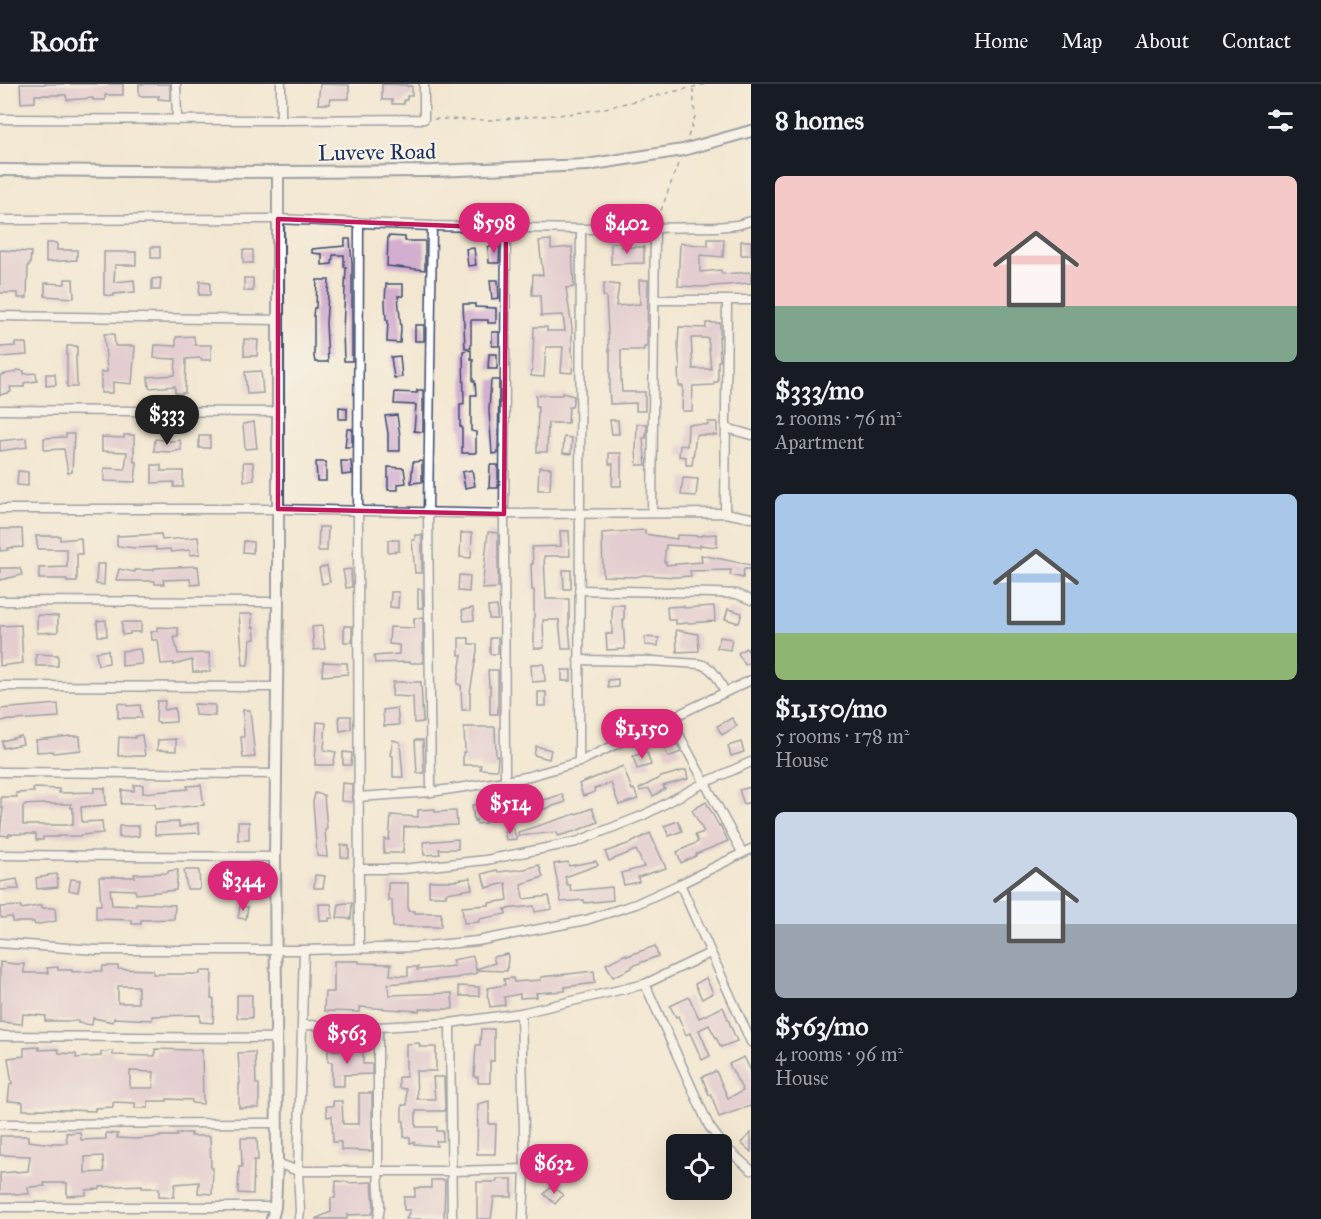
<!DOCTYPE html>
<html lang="en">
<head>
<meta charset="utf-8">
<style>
  body { margin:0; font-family:"IM FELL Great Primer",serif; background:#20242c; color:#f1f3f6; height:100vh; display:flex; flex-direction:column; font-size:22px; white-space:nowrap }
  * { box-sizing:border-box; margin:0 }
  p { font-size:20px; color:#9ea1a6 }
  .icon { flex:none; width:33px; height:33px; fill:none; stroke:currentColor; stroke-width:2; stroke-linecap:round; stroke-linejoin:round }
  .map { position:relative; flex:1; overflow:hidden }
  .panel { display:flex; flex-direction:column; background:#171b24; width:570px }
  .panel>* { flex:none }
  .fabs { position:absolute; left:666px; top:1050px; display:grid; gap:12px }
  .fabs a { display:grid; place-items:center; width:66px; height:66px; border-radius:9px; background:#171b24; box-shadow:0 6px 24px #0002; font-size:30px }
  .price { position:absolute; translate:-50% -51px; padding:0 14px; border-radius:21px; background:#db2777; color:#fff; font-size:20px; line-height:39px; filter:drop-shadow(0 2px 3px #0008) }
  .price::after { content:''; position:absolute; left:50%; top:36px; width:18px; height:14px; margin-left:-9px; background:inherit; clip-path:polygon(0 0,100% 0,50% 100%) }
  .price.selected { background:#222; color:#fff }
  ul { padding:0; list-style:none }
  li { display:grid; align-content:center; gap:12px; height:318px; padding:0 24px }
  li span { display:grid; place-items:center; height:186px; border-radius:9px; color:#555 }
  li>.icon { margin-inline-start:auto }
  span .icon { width:108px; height:108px; fill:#fffc; stroke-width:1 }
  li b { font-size:26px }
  h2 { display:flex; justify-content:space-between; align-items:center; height:72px; padding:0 24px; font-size:26px }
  header { display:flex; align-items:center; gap:36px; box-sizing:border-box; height:84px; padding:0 30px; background:#171b24; border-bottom:2px solid #363941 }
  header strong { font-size:28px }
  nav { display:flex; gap:33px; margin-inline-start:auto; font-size:21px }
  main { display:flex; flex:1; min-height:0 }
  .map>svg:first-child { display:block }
</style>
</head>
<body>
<header>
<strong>Roofr</strong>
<nav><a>Home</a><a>Map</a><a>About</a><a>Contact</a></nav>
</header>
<main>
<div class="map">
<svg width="751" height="1135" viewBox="0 0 751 1135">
  <rect width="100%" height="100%" fill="#f7f3e8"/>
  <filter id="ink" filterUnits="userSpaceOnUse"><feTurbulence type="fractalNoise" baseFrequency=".0167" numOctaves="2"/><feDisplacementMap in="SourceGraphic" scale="12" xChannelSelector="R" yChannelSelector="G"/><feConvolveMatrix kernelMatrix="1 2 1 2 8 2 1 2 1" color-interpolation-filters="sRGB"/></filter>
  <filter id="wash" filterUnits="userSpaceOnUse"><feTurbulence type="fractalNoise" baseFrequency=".008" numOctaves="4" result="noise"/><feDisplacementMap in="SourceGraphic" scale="24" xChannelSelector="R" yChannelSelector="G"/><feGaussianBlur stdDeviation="1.35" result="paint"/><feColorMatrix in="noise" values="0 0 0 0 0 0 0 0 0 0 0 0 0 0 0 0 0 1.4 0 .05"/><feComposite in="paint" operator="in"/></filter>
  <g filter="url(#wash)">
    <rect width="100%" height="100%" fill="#f3e7d1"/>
    <g id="blocks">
      <g fill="#d3aecf" fill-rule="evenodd">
        <path d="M20,0H123V11H105V16H93V14L67,16L66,11H35V18L21,19Z"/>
        <path d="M139,0H170V16L158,15L159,12H139Z"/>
        <path d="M320,0L349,1V15H330V20H318Z"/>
        <path d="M382,0L407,1V2H412V12H407V16H404V20H392V16H382Z"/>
        <path d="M388,152L405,153V157H425V186L387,182Z"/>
        <path d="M345,155H350L352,179V277H344L343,247L346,183H344V171H333L332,180L322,181V170L312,169V165L345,162Z"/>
        <path d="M708,155H724L723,173L700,171V188L721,186L722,190L751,188V199L701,203L678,202L680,159L708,162Z"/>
        <path d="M551,156V165L572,163L574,203L566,204L572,244V272H573L572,289L561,288L563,263H546L544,293L531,292L533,274L534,243H547V247H565L563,231L541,232L540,211H532L533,190L543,191L539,157Z"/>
        <rect x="741" y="157" width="10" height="14"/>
        <path d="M46,159H57V166H77V176L46,178Z"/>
        <path d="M611,159H621V163H644V179L611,180Z"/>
        <path d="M500,162L499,179H489L488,163Z"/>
        <rect x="151" y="163" width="9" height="11"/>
        <path d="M474,164L476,181L468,182L466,165Z"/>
        <path d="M0,166L31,168L30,181H28L27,214H18V209H0Z"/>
        <rect x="243" y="166" width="10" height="13"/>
        <path d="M104,168H136V181H115L114,198L134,196L135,208L114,210V212L104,211Z"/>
        <path d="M161,194L160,206H152V195Z"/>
        <rect x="244" y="194" width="9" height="13"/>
        <path d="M65,195H73L74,214L45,212V199L65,200Z"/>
        <path d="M317,196H329L326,239L328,278H315L314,273V232H313L314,224H316Z"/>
        <path d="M490,196H498L499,214L492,215Z"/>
        <path d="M639,196H648L647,263H644V266H621V295L622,308H645V327H636V319L610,320L609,301H610V267H609L606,213L603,212L604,199L619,201L616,222L640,220Z"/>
        <path d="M200,197L210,198V211H199Z"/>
        <path d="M386,200H403V212H398L401,244L400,259L387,258L388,236H386L385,218Z"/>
        <path d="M463,220H475V223L496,224V239H488V236H471V264H465Z"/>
        <path d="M706,239H720V253H719L720,277H718V298H714V301L693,302L692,327H682L683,302H679L678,286H680L678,261L679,243L706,244ZM691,254H708L711,285H693Z"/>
        <rect x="415" y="241" width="9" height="16"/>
        <rect x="492" y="248" width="7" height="14"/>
        <path d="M104,250H114L115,262H135L132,300L113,298V309H101V288H107Z"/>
        <path d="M194,252L195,261H211V276H201V274L186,275L185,309H175V302L149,304L148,293L175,291L176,275L154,274L155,261L176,262V253Z"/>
        <path d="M244,255L258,256L257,272H244Z"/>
        <path d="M15,259H26L27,271L0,273V263L15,262Z"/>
        <path d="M67,262H77V272H76L77,303H67Z"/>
        <path d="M471,266V275H473V297H475L476,311H471V347L476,348V369H462V343H460V320H464L463,267Z"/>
        <path d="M489,270H497V285H488Z"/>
        <path d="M400,272L402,293L394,294L391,273Z"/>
        <path d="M16,286L24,287V290L36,289L37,297L24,299V303H10L11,308L0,311V291L16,288Z"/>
        <path d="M261,287L263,309L247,310L245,288Z"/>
        <path d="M46,290H55L56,301L46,302Z"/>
        <path d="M491,296H499L498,369L492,370L489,327Z"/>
        <path d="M417,306H423V348L414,347L416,321L394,320L395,308L417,309Z"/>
        <path d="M562,309L574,312L572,323H569L568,339H548L547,368H537L538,322H536V311H562Z"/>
        <path d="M339,323L347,324V335H339Z"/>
        <path d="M397,331L400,352V367H388V349L385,332Z"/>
        <path d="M610,336H618L619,350H612Z"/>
        <path d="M254,338L257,364L245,365L243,340Z"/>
        <path d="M708,338H717V351H696L692,381H686V373L679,372L680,361L687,362L688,340L708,341Z"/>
        <path d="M637,340H647L646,354H643L646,381H637L636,365Z"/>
        <path d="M347,345H352V363H345Z"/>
        <path d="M66,350H74L72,388L68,389L64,365L44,366V354L66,353Z"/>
        <path d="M124,351H134V378H137L135,398L104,397V384L125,385L127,368L102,367V353L124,354Z"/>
        <rect x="199" y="352" width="11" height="12"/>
        <path d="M564,353L572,354L571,370L563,369Z"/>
        <path d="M26,354L27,363L0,367V357Z"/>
        <path d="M155,355L172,357L180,356L181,366L171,368L154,367Z"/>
        <path d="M609,369H621V402H612L613,380H609Z"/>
        <path d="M341,377H351L352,390L342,391Z"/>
        <path d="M422,377V398L411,399L413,378Z"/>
        <path d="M243,378H253L254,396L244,397Z"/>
        <path d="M316,378H326V397H317Z"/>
        <path d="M152,381H161V387H183V403H174V398L152,399Z"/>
        <path d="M490,381H498V404H489Z"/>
        <path d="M388,383L404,384L406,399L398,400V406H388Z"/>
        <path d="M539,383L551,384L550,406H538Z"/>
        <path d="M472,386L475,402L465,404L462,388Z"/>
        <path d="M18,387L28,388V402L17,401Z"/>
        <path d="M683,394L698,395L696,412L681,411Z"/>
        <path d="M319,443H328L327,467H318Z"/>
        <path d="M0,445H22L23,463L8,464V466L0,467Z"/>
        <path d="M645,446V450L677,455V451L703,452V451L717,450V463L700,461V463L666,461L664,478H666V481L702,478L701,471L751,481V485H744L743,494L730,491L731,486L690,487L691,492L676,493L643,491L636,493L603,492L602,449Z"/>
        <path d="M560,447H569L570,472H544L546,515H569V542L571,565H562L559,536H543L544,564H534V506H532L531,480H533L532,463L561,462Z"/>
        <path d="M488,448L498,449V504L482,505Z"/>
        <path d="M461,449H472L471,474L460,473Z"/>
        <path d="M161,450L162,456L198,453L200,470L190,471V466L171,468L170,465L156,466V463L136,464L117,462V452Z"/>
        <path d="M415,451H422V489H415L412,456H415Z"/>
        <path d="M36,452H60V456L81,454L82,470H77V498H67V495H39V484L67,483V471L66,465H38Z"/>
        <path d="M388,456H399V467L388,468Z"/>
        <path d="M244,457L253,458V469L243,468Z"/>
        <path d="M97,480H105L104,501L96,500Z"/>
        <path d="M198,482L200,500L191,501L190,495L163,496L164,500H155V497H123L116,496L119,485L135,488V486H154V484Z"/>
        <path d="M327,482L330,498L322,500L319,484Z"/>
        <path d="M0,484H20L22,491L0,496Z"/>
        <path d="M351,485L352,503L346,504L343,486Z"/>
        <path d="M563,486H571V505H564Z"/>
        <path d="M459,491L470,492L469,508L458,507Z"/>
        <path d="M418,505H422L423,524H418Z"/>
        <path d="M391,508H399L398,524L390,523Z"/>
        <path d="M612,521H624V536H623L625,565L607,566L606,550H612Z"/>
        <path d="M497,522V535H489L488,523Z"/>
        <path d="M684,522V524L714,522L715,537L676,540V536H668L667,523Z"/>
        <path d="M473,524L474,536L464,537L462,526Z"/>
        <path d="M728,525L742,529L739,539L725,535Z"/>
        <path d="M239,530H252V543H254L255,555L250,556L248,581H243Z"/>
        <path d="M37,531L58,532V548L37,549Z"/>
        <path d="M414,534H423V579H409V578L375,579L374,572L399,570V561L389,560L390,543L414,544Z"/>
        <path d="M106,536L107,552H98L97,537Z"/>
        <path d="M122,538H141V548H130V550L122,551Z"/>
        <path d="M21,541L23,579L0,582V542Z"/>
        <path d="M322,542L325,565L314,566L312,543Z"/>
        <rect x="344" y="542" width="8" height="16"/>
        <path d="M157,543L178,544V553H174L178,570L209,569L210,588H193L192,576L174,581V579L161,580L158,556H152L151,548L157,547Z"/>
        <path d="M676,546L698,550L699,567L677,568Z"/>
        <path d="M645,553L659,554L658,562L645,561Z"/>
        <path d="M720,553L732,555L730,566L717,564Z"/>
        <path d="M459,554H469V560H477V567L470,608V626H462L461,601L457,600L462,571H459Z"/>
        <rect x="490" y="554" width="8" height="16"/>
        <path d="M746,564L751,571V577L745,581L738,569Z"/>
        <path d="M140,565L142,580L122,582V567Z"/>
        <path d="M108,566L109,579L98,581L96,568Z"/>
        <path d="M36,570L58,571V582H36Z"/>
        <path d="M323,578L347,579L348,590L322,592Z"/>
        <path d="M531,580H544L545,597L532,598Z"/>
        <path d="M488,586H498V630H490V602H489Z"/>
        <rect x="562" y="586" width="9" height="11"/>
        <path d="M618,595V603L608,604V596Z"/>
        <path d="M393,598H421L423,638L414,639L413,613L392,612Z"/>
        <rect x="538" y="608" width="8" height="14"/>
        <path d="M157,617H165L164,626L175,624L176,638L159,639V638H156Z"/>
        <path d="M118,619L127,620V622L140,621L142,634H118Z"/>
        <path d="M58,620L59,633L0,637V625Z"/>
        <path d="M194,620L215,621V632L195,631Z"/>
        <path d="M397,624L399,641L384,642L383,626Z"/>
        <path d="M243,626H250L255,673L243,674L241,653H244Z"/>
        <path d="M339,632H351V645L340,647Z"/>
        <path d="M732,634L737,642L722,651L717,642Z"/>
        <path d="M317,638L326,639L324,666L336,668L333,681H315Z"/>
        <path d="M464,643H495L496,672H498L497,686L480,685L481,681H463V668H465Z"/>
        <path d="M142,651L145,672H118L119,653L135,654V652Z"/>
        <path d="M21,652L23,660L3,664L2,657Z"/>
        <path d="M71,652H80L81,666L53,669V667L37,668L36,656Z"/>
        <path d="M176,655V667L157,666L158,656Z"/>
        <path d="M393,656L400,658L403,693H393V672L390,671Z"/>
        <path d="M415,656H423L424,689H417Z"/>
        <path d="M675,657L681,668L668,673L663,662Z"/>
        <path d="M741,658L744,668L731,672L728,662Z"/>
        <path d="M536,662L551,666L549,675L534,671Z"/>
        <path d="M343,668L352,669L351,681H343Z"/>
        <path d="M647,668L651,681L637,685L633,672Z"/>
        <path d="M623,682L632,706L634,705L638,715L619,721L611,699L594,705L595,708L583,712L579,700Z"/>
        <path d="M686,686L688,695L663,702L665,705L653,712L649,705L640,707L639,705L661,693Z"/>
        <path d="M342,699L352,700V718L341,717Z"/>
        <path d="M134,701H143V709L188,705L187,702L201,701L204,721L155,725V720H121L122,706L134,707Z"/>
        <path d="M751,703V718L744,720L739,706Z"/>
        <path d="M33,704L59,705V709L94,708V704H105L106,721L81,723L82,738L102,737L103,749L81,751V752H58V753H43V756H36V750H9V752L0,751L3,724H1V713H17L16,709L34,708ZM42,720H71V724H73V741H23V723L24,721Z"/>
        <path d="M315,709L324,711L327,745H325L327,773L317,772L313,718Z"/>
        <path d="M562,710L565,718L530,730V725L494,730V735L485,736V739L477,740L476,736L474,737L472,721L506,718V714L518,712L519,719L548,715Z"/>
        <path d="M706,718L719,742L720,741L728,757L696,770V772L681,779L677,768L698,758L695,751L704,748L692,726Z"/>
        <path d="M592,724L598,738L576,747L558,752L557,748L518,752V748L582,728Z"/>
        <path d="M435,725V728L456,727L457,741L404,743L403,769H384V755L389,756L391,731L418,733V726Z"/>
        <path d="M678,737L682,747L669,752L664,742Z"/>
        <path d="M179,738V743L198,739L200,749L155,751V739Z"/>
        <rect x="238" y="738" width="11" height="18"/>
        <path d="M119,742H139V752L119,754Z"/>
        <path d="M513,745L517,755L506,756L504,747Z"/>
        <path d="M650,749L666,784L638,793L639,798L624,801L621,789L644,783L636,766L609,777L605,768L633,758Z"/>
        <path d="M458,755V765H439L440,770L424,771L423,758Z"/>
        <path d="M341,761L349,762V774L341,773Z"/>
        <path d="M596,777L598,781L565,793L567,801H570L571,807L612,803L613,816L585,819L584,816L561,818L554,780L568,778L569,782Z"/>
        <path d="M539,781L543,793L521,800L523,814L524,815L549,812L552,825L535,828L534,822L505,825L506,830L479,835V838L464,839L462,823L489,821V819L508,816L506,799L486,804L482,790L497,786L498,788L525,785Z"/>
        <path d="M178,786L176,806L136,810L135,806L110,805L112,821L136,822V819L175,821L174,835L141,836V840H132V836L96,835V821H101L99,793H135L134,790L168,789V787Z"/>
        <path d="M184,786H199L200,805H187Z"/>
        <path d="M57,790L58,803L37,805L36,794L48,792V791Z"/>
        <path d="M315,791L325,792L323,804H314Z"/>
        <path d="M470,794L472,805L446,809V812H429V797H456V796Z"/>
        <path d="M17,795L19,805L0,806V798Z"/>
        <path d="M71,795L80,796L78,808L69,806Z"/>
        <path d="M250,795L252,808L242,810L240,797Z"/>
        <path d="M388,799H408V827H415V829H441V843H393L392,816H388Z"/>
        <path d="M346,819H352L351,835L337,834L339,820Z"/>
        <path d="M319,820H331L333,834H329V837H320Z"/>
        <path d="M42,821V824H55L56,837L35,841L34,838H12V833L1,834L0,823L21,822V825Z"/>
        <path d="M240,822L248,823L246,835L238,834Z"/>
        <path d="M655,862L658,872L632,882V884L613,893L606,880L626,870L627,872Z"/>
        <path d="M508,870L507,887L476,886L477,889L456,894L388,900L389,911L452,909L453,925H419V927L360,923V928L324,927L325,908H334V877H359V879L391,880L390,891L408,892V883H418L417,886L454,882L452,876L473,872L476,885L495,879L493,873Z"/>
        <path d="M0,878L15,880H24V889H48L47,884L58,883V886H72V888L102,887L103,882H118V885L153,886V890H200V887H212L211,915H214L213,939L200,938V931L152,932V936L114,934L113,938L93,934L92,941L78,939V937H45L46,932L23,930L22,940L0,938ZM118,902H138V919H118Z"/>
        <path d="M594,887L595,899L565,903V907L536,909L537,913L520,914V910L504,913L505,921L490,923L488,913H487L488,904L505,901L504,895L513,894L514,898L541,896V893Z"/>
        <path d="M706,894L713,909L702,915L695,900Z"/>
        <path d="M458,902L479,903V912H460Z"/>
        <rect x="237" y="911" width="15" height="23"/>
        <path d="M689,913L699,934L723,923L737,957L721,963L709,941L699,946L710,972L702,976L690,949L686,951L678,932L676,933L670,922Z"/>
        <path d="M481,945H494V977H490V999H478V993H474L476,961H480Z"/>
        <path d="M419,959L420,963H436V987H416L417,1015H435L433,993H444L445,1027H416V1043H437V1047H443V1057H436L437,1062L414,1060V1058L410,1059V1053H404V1037H402V1021H407L406,1005L399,1004V993H406V960Z"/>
        <path d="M39,963V966L58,965L59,969L76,970V974L101,972V968L113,967V971L155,972V965L192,966L202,965L203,1020L192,1019V1016L167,1015V1017H148V1024H135V1019L113,1018V1023L95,1024V1027L37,1025V1026H23V1018L8,1017L10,1000H12L8,974L24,972V964ZM130,987L154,988L153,1004H130Z"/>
        <path d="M328,966L363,968V980H372V990L344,991V1002H332V978H328Z"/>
        <path d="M255,968L256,1000H259V1024H239V1000H240L238,969Z"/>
        <path d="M744,973L751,987V1023L750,1022L719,1033L711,1010L709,1011L702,993L716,987L728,1014L743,1007L729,980Z"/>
        <path d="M359,1009H372V1067L341,1066V1058H333L332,1032L327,1033L326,1022H333V1017H342L343,1040H359Z"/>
        <path d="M489,1017V1040H496L495,1070H477L478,1020Z"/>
        <path d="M80,1048L81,1056L106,1055V1049L118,1050L117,1054L135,1055L160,1053V1052H177V1049H191V1052H210L211,1084H213L212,1110L198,1109L199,1098L175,1100L174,1113L159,1112V1104H142V1101L100,1103V1105L86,1106V1111L67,1112V1099H44L45,1102L28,1103L29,1110H0V1089L28,1087L30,1072L0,1071V1052H28V1057L52,1060V1059H67L66,1049ZM103,1072L104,1088L85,1089V1073Z"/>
        <path d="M751,1049V1068L741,1059Z"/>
        <path d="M241,1054H257L258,1076H254L253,1110L238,1109L239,1083H242Z"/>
        <path d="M497,1095H512V1113H494L491,1135H477V1098H497Z"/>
        <path d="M431,1096H445L444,1135H406L410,1126H404V1113H415V1104H431Z"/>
        <path d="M336,1097L348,1098V1099L372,1098L374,1123L372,1130L347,1131V1135H315L331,1128V1114H335Z"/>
        <path d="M552,1102L563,1111L555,1120L544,1110Z"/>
      </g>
    </g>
  </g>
  <g filter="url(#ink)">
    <use href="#blocks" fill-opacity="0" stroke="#3b4b6f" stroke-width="1.5"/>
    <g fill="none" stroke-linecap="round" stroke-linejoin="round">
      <g stroke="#3b4b6f" stroke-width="11">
        <g id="minor">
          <path d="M176,0L177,36"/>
          <path d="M0,35L281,36L424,35V0"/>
          <path d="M281,36V0"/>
          <path d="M0,136L278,135L432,142L581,145L716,143L737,141L751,137"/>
          <path d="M359,139L358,426L359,864"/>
          <path d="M655,216H751"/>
          <path d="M0,232L278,236"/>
          <path d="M0,326L278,328"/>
          <path d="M726,344L751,351"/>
          <path d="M0,425H278L504,430L725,429L751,434"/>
          <path d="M652,429L655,144"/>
          <path d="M725,429L727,217"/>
          <path d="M579,506L714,509L737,510L751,516"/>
          <path d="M0,517L278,518"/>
          <path d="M578,576L653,577L699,580C714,583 718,595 725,608"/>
          <path d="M0,602L277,603"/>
          <path d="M670,634L742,768"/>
          <path d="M579,678L581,145"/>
          <path d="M0,688L276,690"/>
          <path d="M505,697L504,430L506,144"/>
          <path d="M431,708L428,429L432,142"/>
          <path d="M358,713L431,708L505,697L526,693L579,678L751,596"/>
          <path d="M0,771L275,773"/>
          <path d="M358,785H402L486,776L576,758L644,731L704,699L751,678"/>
          <path d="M680,800L751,958"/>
          <path d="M0,859L96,866H304L416,863L477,857L586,836L636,820L680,800L751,765"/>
          <path d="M645,900L709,1042L723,1061L751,1086"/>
          <path d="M521,929L525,1085L523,1135"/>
          <path d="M450,939L452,1135"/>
          <path d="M303,941L378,943L450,939L521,929L645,900L710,869"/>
          <path d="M378,943V1086L380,1123L378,1135"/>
          <path d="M0,952L276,954"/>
          <path d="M0,1040L276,1039"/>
          <path d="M277,1079L298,1087H452L525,1085"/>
          <path d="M0,1123H275"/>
          <path d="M299,1135L300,1127L298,1087L304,866"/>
        </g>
      </g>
      <g stroke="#3b4b6f" stroke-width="14">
        <g id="tertiary">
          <path d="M0,86L278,88L434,87L587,81L683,66L751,47"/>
          <path d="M272,1135L275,1123L277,1079L275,773L278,518V88"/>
        </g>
      </g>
      <g stroke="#3b4b6f" stroke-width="1.5" stroke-dasharray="4.5 4.5" stroke-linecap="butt">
        <path d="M434,35L488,36L569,30L601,25L706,0"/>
        <path d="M688,53L695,33L693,5"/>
        <path d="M658,135L679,77"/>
      </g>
      <use href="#minor" stroke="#fff" stroke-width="8"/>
      <use href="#tertiary" stroke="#fff" stroke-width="10"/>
    </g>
  </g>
  <path d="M0 0H751V1135H0ZM278,135L506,144L504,430L278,425Z" fill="#f3e7d1" fill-opacity=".55" fill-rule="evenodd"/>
  <path fill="none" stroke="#c2185b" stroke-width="4.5" stroke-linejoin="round" d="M278,135L506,144L504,430L278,425Z"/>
  <g text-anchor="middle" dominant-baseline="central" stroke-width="4.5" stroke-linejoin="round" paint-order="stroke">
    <g font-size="22" fill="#1b2f5e" stroke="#f7f3e8">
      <text transform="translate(377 68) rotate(-1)">Luveve Road</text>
    </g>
  </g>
</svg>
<div class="fabs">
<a><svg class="icon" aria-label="locate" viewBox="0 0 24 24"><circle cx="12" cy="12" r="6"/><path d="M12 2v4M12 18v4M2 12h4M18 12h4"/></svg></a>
</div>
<b class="price" style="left:494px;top:170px">$598</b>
<b class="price" style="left:627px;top:171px">$402</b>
<b class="price selected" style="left:167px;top:362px">$333</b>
<b class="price" style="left:642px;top:676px">$1,150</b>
<b class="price" style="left:510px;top:751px">$514</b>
<b class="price" style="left:243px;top:828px">$344</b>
<b class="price" style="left:347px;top:981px">$563</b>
<b class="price" style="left:554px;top:1111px">$632</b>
</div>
<section class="panel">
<h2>8 homes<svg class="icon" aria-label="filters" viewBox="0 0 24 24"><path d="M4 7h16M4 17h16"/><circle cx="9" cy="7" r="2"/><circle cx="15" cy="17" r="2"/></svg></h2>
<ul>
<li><span style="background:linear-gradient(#f6c9c9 70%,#7fa58c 0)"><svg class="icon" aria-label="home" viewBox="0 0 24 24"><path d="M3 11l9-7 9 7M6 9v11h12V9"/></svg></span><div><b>$333/mo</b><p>2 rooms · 76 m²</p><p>Apartment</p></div></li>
<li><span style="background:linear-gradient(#a9c7e8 75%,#8fb573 0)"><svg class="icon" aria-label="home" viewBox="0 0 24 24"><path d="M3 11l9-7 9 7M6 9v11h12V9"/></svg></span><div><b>$1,150/mo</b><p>5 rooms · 178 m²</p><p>House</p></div></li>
<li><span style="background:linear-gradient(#c9d6e8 60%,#9aa5b1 0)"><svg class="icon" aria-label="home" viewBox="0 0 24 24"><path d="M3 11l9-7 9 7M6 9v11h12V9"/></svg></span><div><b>$563/mo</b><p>4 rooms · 96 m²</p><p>House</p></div></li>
</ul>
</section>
</main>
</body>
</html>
